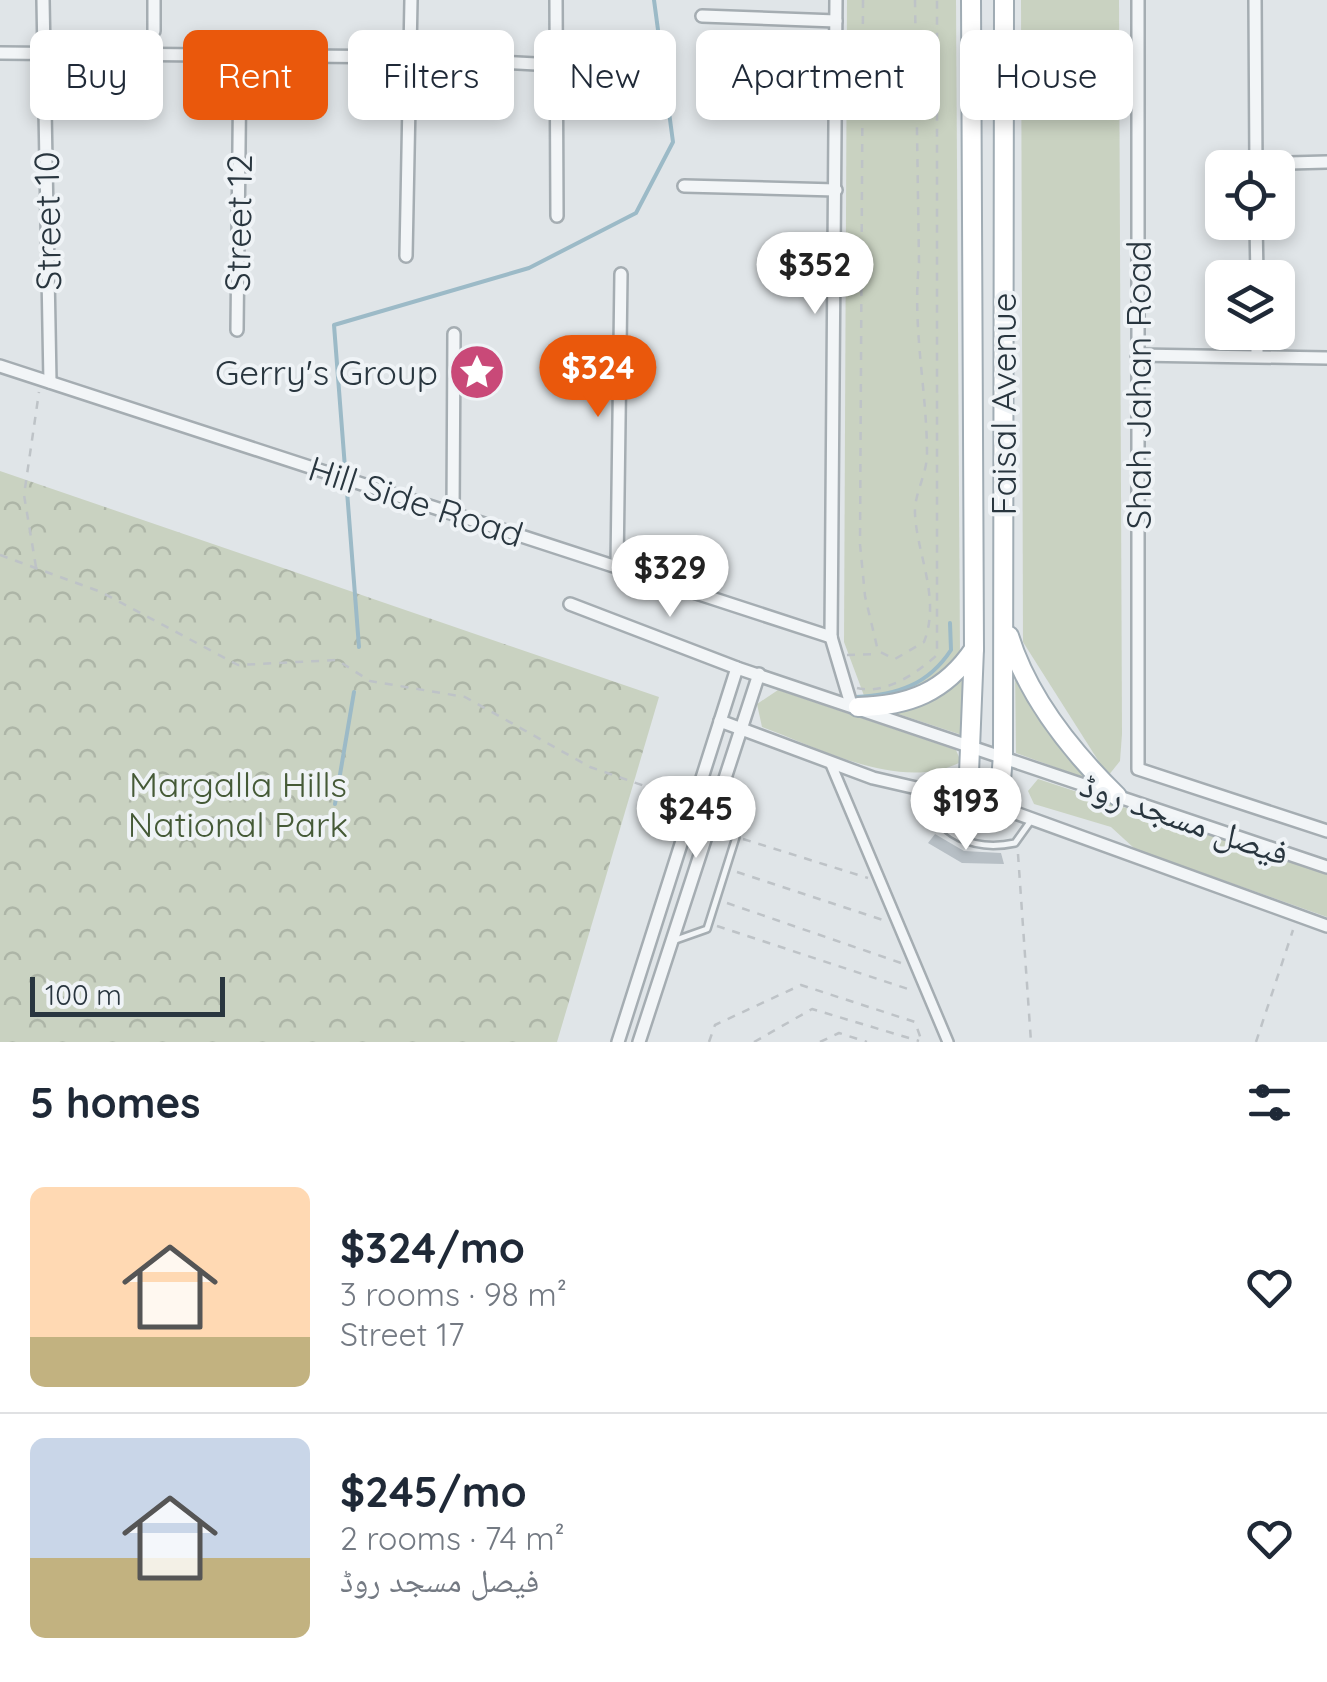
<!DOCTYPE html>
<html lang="en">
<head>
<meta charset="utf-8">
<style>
  body { margin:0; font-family:Quicksand,"Noto Naskh Arabic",sans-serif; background:#f2f2f3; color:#1f2937; height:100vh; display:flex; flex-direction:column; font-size:38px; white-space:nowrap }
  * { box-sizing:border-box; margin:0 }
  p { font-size:32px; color:#747a83 }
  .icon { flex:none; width:55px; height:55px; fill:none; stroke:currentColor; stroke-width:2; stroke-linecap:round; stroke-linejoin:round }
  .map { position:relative; height:1042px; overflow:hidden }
  .side { display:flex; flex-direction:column; background:#fff; flex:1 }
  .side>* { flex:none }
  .top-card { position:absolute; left:30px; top:30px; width:1268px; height:90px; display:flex; gap:20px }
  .fabs { position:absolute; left:1205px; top:150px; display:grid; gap:20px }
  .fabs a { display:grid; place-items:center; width:90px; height:90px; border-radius:15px; background:#fff; box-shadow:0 5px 15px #0003; font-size:50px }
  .scale { position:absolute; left:30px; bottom:25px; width:195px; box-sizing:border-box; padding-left:10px; border:5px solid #29363f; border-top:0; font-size:28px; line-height:35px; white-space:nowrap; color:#29363f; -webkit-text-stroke:8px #eff3f6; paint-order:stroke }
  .price { position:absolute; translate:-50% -85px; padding:0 22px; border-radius:35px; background:#fff; color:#222; font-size:32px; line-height:65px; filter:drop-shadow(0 2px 5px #0008) }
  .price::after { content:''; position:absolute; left:50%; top:60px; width:30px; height:22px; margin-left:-15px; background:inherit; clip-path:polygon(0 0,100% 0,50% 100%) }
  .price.active { background:#ea580c; color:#fff }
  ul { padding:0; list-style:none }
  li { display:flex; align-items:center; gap:30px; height:250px; padding:0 30px }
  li+li { border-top:2px solid #e0e1e3 }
  li span { display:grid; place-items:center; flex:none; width:280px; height:200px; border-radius:15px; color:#555 }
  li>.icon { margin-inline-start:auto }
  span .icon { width:120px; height:120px; fill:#fffc; stroke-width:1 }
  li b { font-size:42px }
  h2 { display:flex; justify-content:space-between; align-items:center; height:120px; padding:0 30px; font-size:42px }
  .pill { padding:0 35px; border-radius:15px; background:#fff; box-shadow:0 5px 15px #0003; font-size:35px; line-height:90px }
  .pill.active { background:#ea580c; color:#fff }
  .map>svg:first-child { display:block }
</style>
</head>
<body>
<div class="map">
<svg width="1327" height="1042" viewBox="0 0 1327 1042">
  <defs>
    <pattern id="forest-crowns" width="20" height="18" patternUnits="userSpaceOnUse" patternTransform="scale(2.5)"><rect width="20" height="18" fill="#c9d2c1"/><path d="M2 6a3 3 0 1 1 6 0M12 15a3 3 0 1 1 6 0" fill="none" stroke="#adb5a7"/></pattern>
  </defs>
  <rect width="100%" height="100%" fill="#e0e5e8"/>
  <g fill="#c9d2c1">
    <path d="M847,0H956L960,655C930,687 908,695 866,701L844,642Z"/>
    <path d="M1021,0H1119L1122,734L1120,761L1108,776L1023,642Z"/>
    <path d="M1015,667L1047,724L1085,778L1016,753Z"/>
    <path d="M963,676L965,736L892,712L933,700Z"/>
    <path d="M778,690L956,750L961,762C901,793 820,748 762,727L757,704Z"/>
    <path d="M1038,779L1327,874V917L1135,849L1111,827L1034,804L1028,791Z"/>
  </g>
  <path fill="url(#forest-crowns)" d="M0,471L659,697L557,1042H0Z"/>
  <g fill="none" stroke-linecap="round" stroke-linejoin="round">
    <g stroke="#9cbac7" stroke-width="4">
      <path d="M345,468L334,325L529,268L636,213L673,142L654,0"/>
      <path d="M347,491L359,647"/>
      <path d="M856,697C897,695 928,685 951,650L950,623"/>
      <path d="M335,804L354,692"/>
    </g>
  </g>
  <path fill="#b7bfc5" d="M935,834L964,851L1001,853L1004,864L962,863L928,843Z"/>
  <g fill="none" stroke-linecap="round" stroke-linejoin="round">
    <g stroke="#a5adb2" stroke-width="10">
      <g id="service">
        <path d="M931,793C933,838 977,851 1015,843L1030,822"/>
        <path d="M673,941L707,929L736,837L717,809"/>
      </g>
    </g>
    <g stroke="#a5adb2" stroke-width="14">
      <path id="pedestrian" d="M830,762L948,1042"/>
    </g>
    <g stroke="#a5adb2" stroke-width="16">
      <g id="minor">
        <path d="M43,0L50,382"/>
        <path d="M556,0L557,216"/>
        <path d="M1138,0V769L1327,831"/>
        <path d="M1255,0L1256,168"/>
        <path d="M702,16L836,21"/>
        <path d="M154,31V0"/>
        <path d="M0,53L411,57L555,65"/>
        <path d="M1256,164L1327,162"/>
        <path d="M684,186L836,190"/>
        <path d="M1256,222L1257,278"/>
        <path d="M406,256L411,0"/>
        <path d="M237,330L240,55"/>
        <path d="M1257,332V356"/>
        <path d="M1137,355L1327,358"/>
        <path d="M0,366L831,637"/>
        <path d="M453,513L454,334"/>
        <path d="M617,567L621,274"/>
        <path d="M570,604L737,668L1327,867"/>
        <path d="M831,637L836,0"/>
        <path d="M831,637L851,704"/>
        <path d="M720,721L873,778L999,807L1327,926"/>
        <path d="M618,1042L737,668"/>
        <path d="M639,1042L759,674"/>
      </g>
    </g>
    <g stroke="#a0acb4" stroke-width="22">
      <g id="primary">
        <path d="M1009,636C1028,698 1071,751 1117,796"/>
        <path d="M858,707C909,706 945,692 974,649"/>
        <path d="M968,798L974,649L971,0"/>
        <path d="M999,807L1003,755L1004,0"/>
      </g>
    </g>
    <g stroke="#bec3c7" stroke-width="2.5" stroke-dasharray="8 8" stroke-linecap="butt">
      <path d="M863,0L860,544L865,596L878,651L895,659L924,642C941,598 917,555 915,514C914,493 927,475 927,454C927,390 912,328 919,263L915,0"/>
      <path d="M0,555L101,592L238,665L337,660L370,681L465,697L590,767L682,799"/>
      <path d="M36,567L24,495L39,392"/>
      <path d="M847,655L879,654"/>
      <path d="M857,688C886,695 917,673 937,655V0"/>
      <path d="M743,839L868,878"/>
      <path d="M1018,854L1031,1042"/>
      <path d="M737,872L886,921"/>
      <path d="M727,903L904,964"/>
      <path d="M717,926L914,991"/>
      <path d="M709,1042L715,1025L801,985L915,1022L922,1042"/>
      <path d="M754,1042L812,1009L919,1041"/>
      <path d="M820,1042L839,1033L867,1042"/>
      <path d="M1256,1042L1293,930"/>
    </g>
    <use href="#service" stroke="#f2f5f7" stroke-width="5"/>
    <use href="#pedestrian" stroke="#f2f5f7" stroke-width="9"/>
    <use href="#minor" stroke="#f2f5f7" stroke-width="11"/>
    <use href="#primary" stroke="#fff" stroke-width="18"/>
  </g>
  <defs>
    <g id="sight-disc" transform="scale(2.875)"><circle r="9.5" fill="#c94978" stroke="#eff3f6"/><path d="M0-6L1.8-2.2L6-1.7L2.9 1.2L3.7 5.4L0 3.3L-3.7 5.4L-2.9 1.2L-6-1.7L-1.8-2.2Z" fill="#fff"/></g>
  </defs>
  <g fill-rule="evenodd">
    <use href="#sight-disc" x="477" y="372"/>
  </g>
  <g text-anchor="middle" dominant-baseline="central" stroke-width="8" stroke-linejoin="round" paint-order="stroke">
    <g font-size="35" fill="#29363f" stroke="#eff3f6">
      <text transform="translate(47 221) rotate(-91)">Street 10</text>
      <text transform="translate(238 223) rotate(-89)">Street 12</text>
      <text transform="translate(1138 385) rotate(-90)">Shah Jahan Road</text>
      <text transform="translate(1003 404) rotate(-90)">Faisal Avenue</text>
      <text transform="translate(416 501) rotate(18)">Hill Side Road</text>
      <text transform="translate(1185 818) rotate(19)">فیصل مسجد روڈ</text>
    </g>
    <g font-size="35" fill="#29363f" stroke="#eff3f6" text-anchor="end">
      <text x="438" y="372">Gerry's Group</text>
    </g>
    <g font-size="35" fill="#455a37" stroke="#eff3f6">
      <text x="238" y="784">Margalla Hills<tspan x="238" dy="40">National Park</tspan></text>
    </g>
  </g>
</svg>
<div class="fabs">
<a><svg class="icon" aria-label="locate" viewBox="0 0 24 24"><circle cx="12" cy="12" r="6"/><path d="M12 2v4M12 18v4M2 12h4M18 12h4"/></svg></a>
<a><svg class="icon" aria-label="layers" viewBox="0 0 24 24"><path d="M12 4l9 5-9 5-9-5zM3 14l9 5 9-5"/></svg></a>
</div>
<div class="scale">100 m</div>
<b class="price" style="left:815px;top:317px">$352</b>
<b class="price active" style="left:598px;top:420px">$324</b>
<b class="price" style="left:670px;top:620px">$329</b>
<b class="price" style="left:966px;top:853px">$193</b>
<b class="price" style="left:696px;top:861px">$245</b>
<div class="top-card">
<a class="pill">Buy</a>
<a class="pill active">Rent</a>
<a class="pill">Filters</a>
<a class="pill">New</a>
<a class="pill">Apartment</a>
<a class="pill">House</a>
</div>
</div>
<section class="side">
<h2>5 homes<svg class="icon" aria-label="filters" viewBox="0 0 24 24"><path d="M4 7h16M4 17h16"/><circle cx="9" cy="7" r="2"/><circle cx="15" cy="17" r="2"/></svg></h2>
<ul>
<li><span style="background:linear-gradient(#ffd9b3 75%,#c2b280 0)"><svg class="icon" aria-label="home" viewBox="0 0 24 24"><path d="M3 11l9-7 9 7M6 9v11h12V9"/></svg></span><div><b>$324/mo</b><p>3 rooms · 98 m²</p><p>Street 17</p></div><svg class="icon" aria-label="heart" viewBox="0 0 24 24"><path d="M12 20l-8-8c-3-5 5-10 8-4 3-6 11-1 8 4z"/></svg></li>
<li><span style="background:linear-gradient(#c9d6e8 60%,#c2b280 0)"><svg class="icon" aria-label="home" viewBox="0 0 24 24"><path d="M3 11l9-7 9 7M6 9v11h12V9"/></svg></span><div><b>$245/mo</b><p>2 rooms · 74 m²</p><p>فیصل مسجد روڈ</p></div><svg class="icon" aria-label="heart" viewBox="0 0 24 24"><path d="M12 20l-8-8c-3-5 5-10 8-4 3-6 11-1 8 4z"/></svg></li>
</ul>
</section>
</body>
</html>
